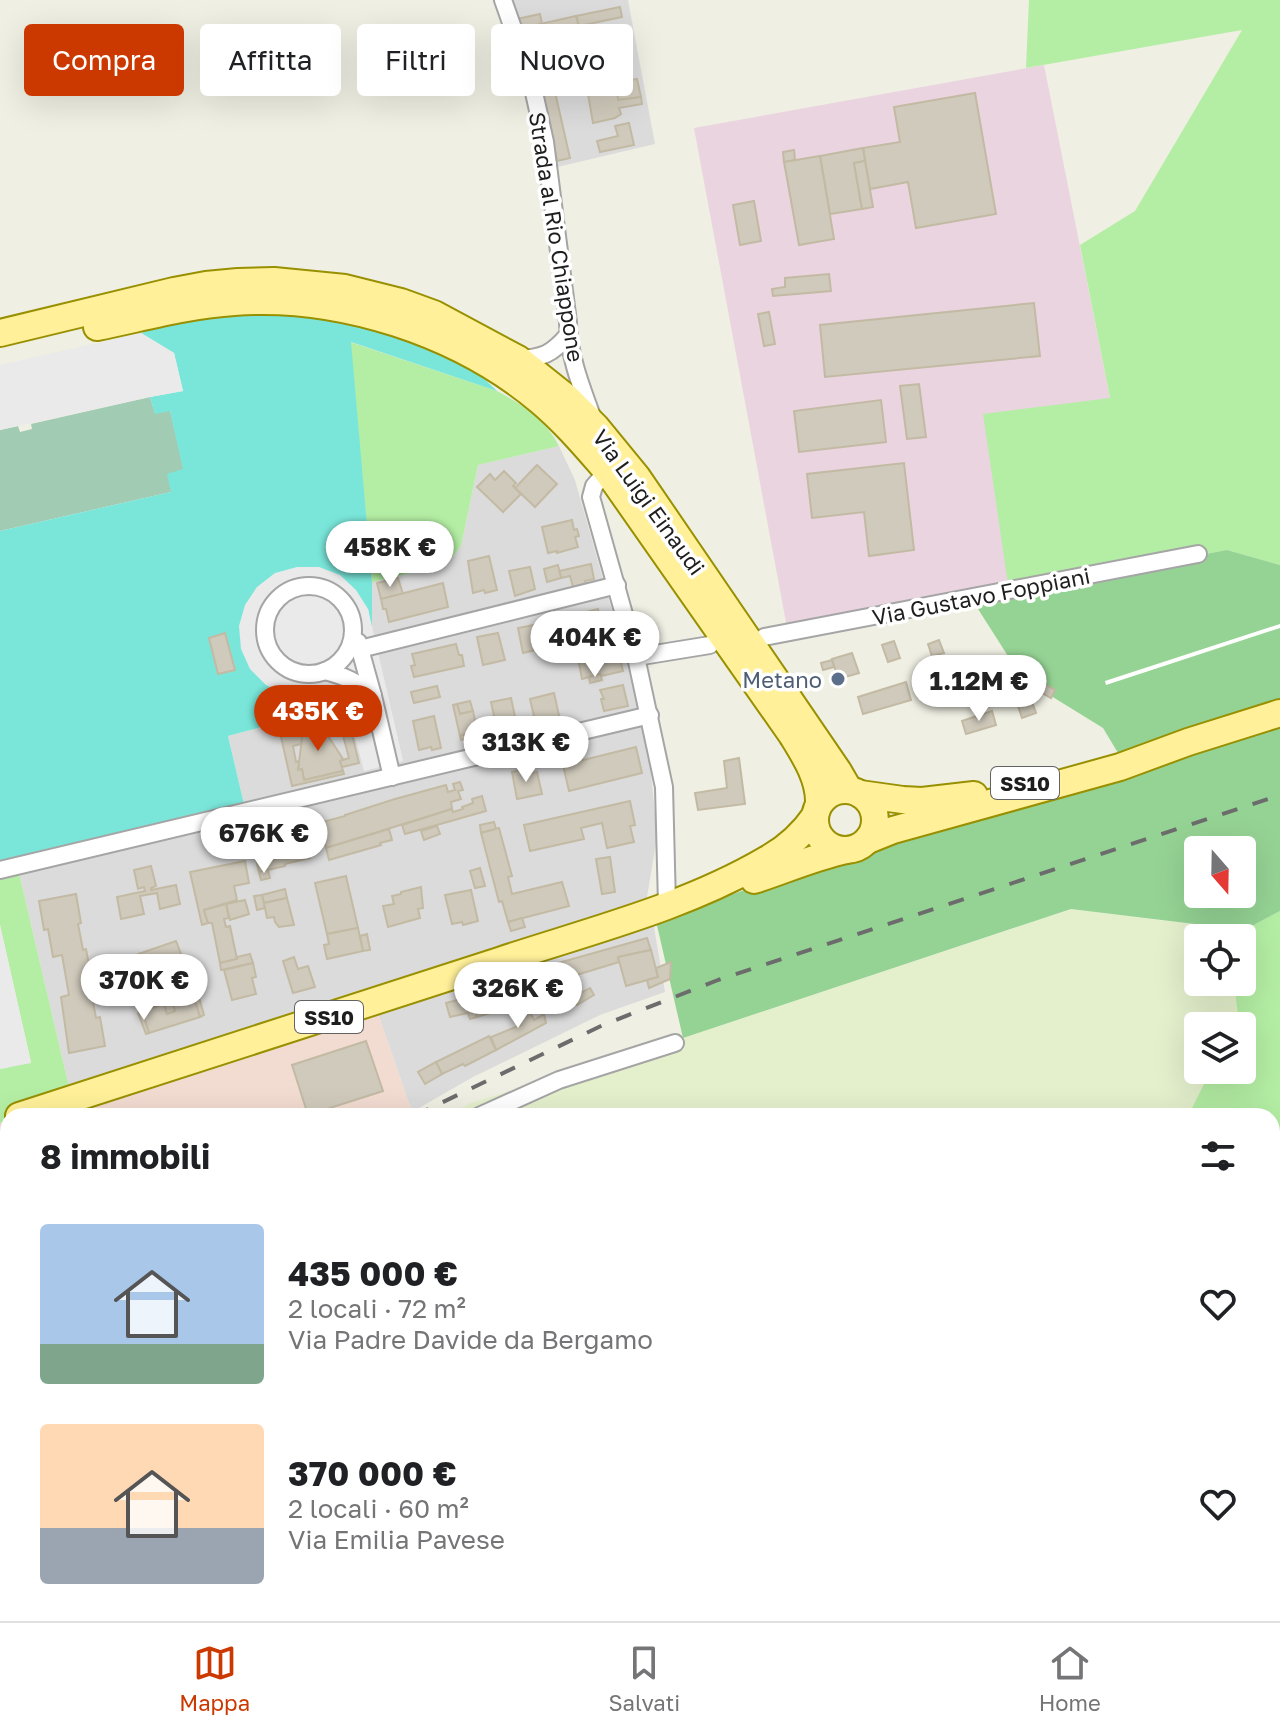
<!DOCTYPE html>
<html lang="it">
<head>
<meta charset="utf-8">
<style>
  body { margin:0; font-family:"Golos Text",sans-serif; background:#f2f2f2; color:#202124; height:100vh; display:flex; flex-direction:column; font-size:30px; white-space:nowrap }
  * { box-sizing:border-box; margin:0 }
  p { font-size:26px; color:#757577 }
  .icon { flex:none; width:44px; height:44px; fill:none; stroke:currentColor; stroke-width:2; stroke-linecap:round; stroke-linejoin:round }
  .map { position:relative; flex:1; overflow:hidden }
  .drawer { position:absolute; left:0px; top:1108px; width:1280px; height:514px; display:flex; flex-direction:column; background:#fff; border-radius:24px 24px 0 0; box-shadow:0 8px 32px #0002 }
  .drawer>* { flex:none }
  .hud { position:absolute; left:24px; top:24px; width:800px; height:72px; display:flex; gap:16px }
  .needle { width:52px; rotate:160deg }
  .buttons { position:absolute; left:1184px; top:836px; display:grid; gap:16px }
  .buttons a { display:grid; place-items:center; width:72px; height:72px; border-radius:8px; background:#fff; box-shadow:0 8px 32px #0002; font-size:40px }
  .price { position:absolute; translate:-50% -68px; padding:0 18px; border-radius:28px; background:#fff; color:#222; font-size:26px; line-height:52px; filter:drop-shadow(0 2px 4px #0008) }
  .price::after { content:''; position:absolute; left:50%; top:48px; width:24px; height:18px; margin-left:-12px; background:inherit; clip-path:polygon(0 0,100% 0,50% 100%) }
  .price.selected { background:#cc3900; color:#fff }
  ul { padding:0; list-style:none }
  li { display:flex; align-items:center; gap:24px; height:200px; padding:0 40px }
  li span { display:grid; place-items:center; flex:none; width:224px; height:160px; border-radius:8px; color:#555 }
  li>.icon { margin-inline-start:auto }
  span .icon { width:96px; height:96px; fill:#fffc; stroke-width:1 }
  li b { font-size:34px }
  h2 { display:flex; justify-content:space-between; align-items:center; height:96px; padding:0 40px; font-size:34px }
  .chip { padding:0 28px; border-radius:8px; background:#fff; box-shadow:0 8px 32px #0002; font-size:28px; line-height:72px }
  .chip.selected { background:#cc3900; color:#fff }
  .tab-bar { display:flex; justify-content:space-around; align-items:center; height:112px; border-top:2px solid #e0e0e0; background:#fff; font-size:22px; color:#757577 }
  .tab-bar a { display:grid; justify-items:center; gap:4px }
  .tab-bar .selected { color:#cc3900 }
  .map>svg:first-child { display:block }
</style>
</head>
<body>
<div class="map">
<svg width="1280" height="1621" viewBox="0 0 1280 1621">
  <rect width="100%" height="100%" fill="#f0efe3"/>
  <g fill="#dcdbdb">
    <path d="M505,0H628L655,144L549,169Z"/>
    <path d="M559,446L575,480L639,706L651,772L657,837L646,903L654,927L665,992L600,1015L473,1077L412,1112L375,1005L72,1100L18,869L246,813L228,736L320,711L308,698L343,690L403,761L372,631V582L446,565L461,546L478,465Z"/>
  </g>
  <g fill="#f2dbd1">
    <path d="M375,1005L412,1112L404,1116H22Z"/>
    <path d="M8,1121V1269L0,1248V1123Z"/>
  </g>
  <path fill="#ead4e0" d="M1044,65L1110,398L1009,591L788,633L694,128Z"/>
  <g fill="#e4f0cc">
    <path d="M1072,909L1208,926L1216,938H1198V982H1234L1238,1018L1233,1026H1198V1070H1211L1188,1116H790L789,1114L783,1116H445L471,1103L683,1038Z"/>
    <path d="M8,1337V1614H861L857,1621H0V1342Z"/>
  </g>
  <g fill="#b4eea4">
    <path d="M1029,0H1280V565L1227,550L1009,591L983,414L1110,398L1080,245L1135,211L1242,30L1026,68Z"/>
    <path d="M350,342L497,391C522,404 546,420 559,446L478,465L461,546L446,565L372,582Z"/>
    <path d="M18,869L72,1100L0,1123V1069L31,1062L0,925V873Z"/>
    <path d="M1280,911V1436L1272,1440V1116H1188L1211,1070H1242V1026H1233L1238,1017L1234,982H1242V938H1216L1208,926L1244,930Z"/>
    <path d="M0,1248L8,1269V1320L0,1324Z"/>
    <path d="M866,1614H1055L1050,1621H860Z"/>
  </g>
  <path fill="#95d394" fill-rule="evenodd" d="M1227,550L1280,565V911L1244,930L1071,909L683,1038L656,921L1121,758L1103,728L1022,678L971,598ZM1198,850H1242V894H1198Z"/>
  <path fill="#a2cbb4" d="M150,397L155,413L170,410L184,470L171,492L0,531V430L18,426L20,432L32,429L31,424Z"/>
  <path fill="#7ae6da" d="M223,313L290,315L385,329L469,364L497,391L351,342L372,582V631L368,609L286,695L308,698L321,711L228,736L246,813L0,873V531L171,492L167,474L183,469L170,411L155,414L150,397L183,391L174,353L141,333L172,321Z"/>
  <g fill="#eaeaea">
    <path d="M141,333L174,353L183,391L150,397L0,430V365Z"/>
    <path d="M297,567H319L340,575L356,590L368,609L403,761L364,771L343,690L308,698L286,695L266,685L250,669L241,649L239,626L245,605L257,587L275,573Z"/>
    <path d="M0,925L31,1063L0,1069Z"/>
  </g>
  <path fill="#9fc0e1" d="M1280,1436V1621H1050L1055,1614H1272V1440Z"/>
  <path fill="#fff" d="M1280,624V628L1106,685L1105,681Z"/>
  <g fill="#d0cabc" stroke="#c3baa4" stroke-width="2">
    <path d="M620,7L622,17L579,26L576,16Z"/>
    <path d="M540,14L542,24L520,29L517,19Z"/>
    <path d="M576,16L581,34L543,43L542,36L530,39L527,27Z"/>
    <path d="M542,36L555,92L543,96L530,39Z"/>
    <path d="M637,79L641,97L618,100L615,83Z"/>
    <path d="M615,83L618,100L641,97L642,104L619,108L621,114L615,118L593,123L587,88Z"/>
    <path d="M555,92L570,158L557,161L542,96Z"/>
    <path d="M975,93L996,214L916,228L908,182L870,189L863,148L900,142L894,107Z"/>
    <path d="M629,123L634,145L600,152L597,141L618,136L615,126Z"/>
    <path d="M863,148L865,161L854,163L862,209L830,214L820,156Z"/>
    <path d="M794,150L795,160L784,162L783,152Z"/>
    <path d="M820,156L834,239L799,245L784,162Z"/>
    <path d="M865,161L873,207L862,209L854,163Z"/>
    <path d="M754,201L761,241L740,245L733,205Z"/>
    <path d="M829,274L831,291L773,296L772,289L785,287V278Z"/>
    <path d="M1034,303L1040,356L825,377L820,325Z"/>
    <path d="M769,312L775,344L764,346L758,314Z"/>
    <path d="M919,384L926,437L907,439L900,386Z"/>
    <path d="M881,400L886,442L799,452L794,411Z"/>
    <path d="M904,463L914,550L869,556L864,512L812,518L807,474Z"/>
    <path d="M537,465L557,484L535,507L515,488Z"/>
    <path d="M504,471L516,483L513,486L521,494L503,512L477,487L490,474L495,480Z"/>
    <path d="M572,520L574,530L577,529L579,536L575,537L578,547L557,553V551L548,553L542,527Z"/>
    <path d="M489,556L497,590L485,593L484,590L473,593L468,561Z"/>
    <path d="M591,564L594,579L585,581L586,584L573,587L570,576L561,578L559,571Z"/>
    <path d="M558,565L561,578L547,582L544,569Z"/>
    <path d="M530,567L535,589L515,596L509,571Z"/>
    <path d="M398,578L403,594L381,599L377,583Z"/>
    <path d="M443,583L448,607L389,622L386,609H383L381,599Z"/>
    <path d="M598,609L603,630L595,632L590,611Z"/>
    <path d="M590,611L595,632L581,635L576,615Z"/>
    <path d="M539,624L544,648L523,653L518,628Z"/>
    <path d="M580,632L582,639L573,641L571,634Z"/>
    <path d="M225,633L235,670L218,674L209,638Z"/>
    <path d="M498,633L505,660L483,665L477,637Z"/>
    <path d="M564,633L567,646L555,649L552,636Z"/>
    <path d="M939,640L944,653L932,656L928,644Z"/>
    <path d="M894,641L900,658L888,662L882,645Z"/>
    <path d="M456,644L459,655H462L464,666L414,677L411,666L415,665L412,654Z"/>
    <path d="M618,650L623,671L601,676L600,674L582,679L578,658Z"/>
    <path d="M852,653L859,673L838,679L832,659Z"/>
    <path d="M978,656L983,675L947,686L941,667Z"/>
    <path d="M832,660L834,667L823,670L821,663Z"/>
    <path d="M600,674L602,680L590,683L589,677Z"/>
    <path d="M906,682L911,700L863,714L858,697Z"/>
    <path d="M1041,682L1055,690L1051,698L1037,690Z"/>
    <path d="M623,685L628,706L604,711L601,699H604L600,690Z"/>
    <path d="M437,686L440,697L414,703L411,692Z"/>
    <path d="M554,693L560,720L546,725L545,723L536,725L530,699Z"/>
    <path d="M511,698L517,726L497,730L491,702Z"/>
    <path d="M470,701L473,711L460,714L457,704Z"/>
    <path d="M1032,702L1036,713L1022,718L1018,706Z"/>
    <path d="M457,704L460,714L473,711L477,730L460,736L453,705Z"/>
    <path d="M992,711L996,725L966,734L962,721Z"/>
    <path d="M434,716L441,748L432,750L431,747L419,750L413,721Z"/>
    <path d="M317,719L343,759L340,761L343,771L304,780L302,769L298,770L304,723Z"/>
    <path d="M304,723L301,744L293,746L296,762L299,761L298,770L302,769L304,780L343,771L344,774L292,786L279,728Z"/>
    <path d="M350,726L359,763L342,767L340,761L349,758L341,728Z"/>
    <path d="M477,730L479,735L461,740L460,736Z"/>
    <path d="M636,747L642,773L569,791L563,765Z"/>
    <path d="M739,758L745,804L698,810L695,793L727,788L724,761Z"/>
    <path d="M526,769L527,774L537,772L542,794L517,799L512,772Z"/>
    <path d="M460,782L463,790L458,791L461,799L451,802L452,809L326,848L319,823L345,816V815L395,799L446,785L448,792L455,790L453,784Z"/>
    <path d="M482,796L486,811L405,834L402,825L452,809L453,812L463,809L462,807L473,803L472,799Z"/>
    <path d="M630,801L635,825L630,826L634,842L607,848L602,823L581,828L584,839L530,851L524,825Z"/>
    <path d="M494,822L496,829L481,833L480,825Z"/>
    <path d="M437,826L440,834L424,840L421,831Z"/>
    <path d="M499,828L512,876L508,877L512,894L562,882L569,906L508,922L502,901L499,902L481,833Z"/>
    <path d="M389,829L392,840L380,843L381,845L329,860L326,848Z"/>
    <path d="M303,833L310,858L285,864V866L259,872L253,847L279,841L278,838Z"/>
    <path d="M610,857L615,892L602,894L596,859Z"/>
    <path d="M245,861L249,883L234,886L237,900L204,910L208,923L202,925L190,872Z"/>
    <path d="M151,866L156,886L151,888V890L176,885L180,904L160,909L157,893L140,896L144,914L121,919L117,897L145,891L144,887L138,889L134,870Z"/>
    <path d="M480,868L485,886L475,888L470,871Z"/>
    <path d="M268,870L270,878L261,880L259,872Z"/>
    <path d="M346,876L358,928L327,934L315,883Z"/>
    <path d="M421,887L423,908L418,909L420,918L388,927L383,906L394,904L392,896L401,894V892Z"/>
    <path d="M285,889L287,898L264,903L262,895Z"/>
    <path d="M471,890L478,921L463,925L462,922L452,924L445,895Z"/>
    <path d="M76,894L81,923L78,924L83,950L86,949L94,991H91L96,1018L100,1017L105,1046L69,1053L61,997L69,995L62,955L53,957L48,929L44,930L39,901Z"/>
    <path d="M262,895L265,908L257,910L254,896Z"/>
    <path d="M287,898L294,925L279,927L275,922L274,917L267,918L264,903Z"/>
    <path d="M245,900L249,914L230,920L226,904Z"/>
    <path d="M226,904L229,918L224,919L226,927L230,926L237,959L220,963L212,923H208L204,910Z"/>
    <path d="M522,918L525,927L511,931L508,922Z"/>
    <path d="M358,928L363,951L327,959L324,945L329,944L327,934Z"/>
    <path d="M367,934L370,950L363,951L360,936Z"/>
    <path d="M647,938L651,950L618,957L619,962L534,988L532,981L526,984L519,974Z"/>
    <path d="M176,941L183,959L144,972L138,954Z"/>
    <path d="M651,950L658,977L626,986L618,957Z"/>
    <path d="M250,954L253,963L221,970L220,963L237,959V957Z"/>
    <path d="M294,957L298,969L308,966L315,987L293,993L283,961Z"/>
    <path d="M671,962L670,979L649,988L647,980L658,977L656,968Z"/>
    <path d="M253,963L256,977L252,978L256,994L232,1000L224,970Z"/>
    <path d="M180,982L184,994L192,992L193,995L172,1002L167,986Z"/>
    <path d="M509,985L514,1006L477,1017L472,1002L478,1000L477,993Z"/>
    <path d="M590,988L594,995L577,1005L572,998Z"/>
    <path d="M198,994L204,1015L200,1017L193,995Z"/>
    <path d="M193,995L200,1017L149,1033L142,1011L164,1004L167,1014L175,1011L172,1002Z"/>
    <path d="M477,995L478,1000L472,1002L477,1017L470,1019L468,1013L450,1017L446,1003Z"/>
    <path d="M172,1002L175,1011L167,1014L164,1004Z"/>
    <path d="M142,1011L149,1033L146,1034L138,1013Z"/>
    <path d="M530,1012L534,1020L544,1014L546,1023L496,1050L491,1037L521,1025L518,1014Z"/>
    <path d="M489,1036L496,1050L465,1066L463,1064L442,1074L436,1062Z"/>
    <path d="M366,1041L383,1091L308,1115L292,1065Z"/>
    <path d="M436,1062L442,1074L425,1084L418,1072Z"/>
    <path d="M8,1162V1259L5,1260L0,1243V1164Z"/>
  </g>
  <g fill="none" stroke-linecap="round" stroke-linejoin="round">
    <g stroke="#a5a5a5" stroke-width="20">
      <g id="street">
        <path d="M503,0L531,79L545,142L568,322C568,354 582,389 593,419"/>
        <path d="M518,359C543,358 552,354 568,335"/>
        <path d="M607,471L594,486L591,497L636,657L664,787L667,905"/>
        <circle cx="309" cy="630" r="44"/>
        <path d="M764,637L1198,554"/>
        <path d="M358,642L373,696L392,777"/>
        <path d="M360,649L617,585"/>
        <path d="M636,657L710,645"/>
        <path d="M325,671C344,676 359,682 373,696"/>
        <path d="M0,870L650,715"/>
        <path d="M479,1116L559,1080L675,1043"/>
        <path d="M233,1614L234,1621"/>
      </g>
    </g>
    <g stroke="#989000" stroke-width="30">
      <g id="primary">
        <path d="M97,327C142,318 188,305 234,302C340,294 459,333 540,401C565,422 586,447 607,471L792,735C805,756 820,779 819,804"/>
        <path d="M0,333L174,291L206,285L238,282L274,281L345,288L401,302L434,314L518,359L567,398L596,427L637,477L838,771L849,790"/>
        <circle cx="845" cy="820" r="30"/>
        <path d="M860,794L903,800L922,801L974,795"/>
        <path d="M868,840L893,830L1120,767L1188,742L1280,713"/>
        <path d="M754,880C785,870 814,857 846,850"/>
        <path d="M19,1116C180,1065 340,1013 499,961C589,931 684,908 766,860C786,849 802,835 815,816"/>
      </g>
    </g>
    <use href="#street" stroke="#fff" stroke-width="16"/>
    <use href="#primary" stroke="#fff099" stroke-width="26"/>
    <g stroke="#6c6c6c" stroke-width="4" stroke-dasharray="16 16" stroke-linecap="butt">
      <path d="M414,1116L603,1025L718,980L1280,795"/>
      <path d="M0,1336L8,1332"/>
    </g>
  </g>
  <circle fill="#5c6f8a" stroke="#fff" stroke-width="3" cx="838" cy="679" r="8"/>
  <g text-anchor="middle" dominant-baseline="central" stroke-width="7" stroke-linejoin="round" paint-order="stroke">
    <g fill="#fff" stroke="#626262" stroke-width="2">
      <rect x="991" y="767" width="68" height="32" rx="6"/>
      <rect x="295" y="1001" width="68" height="32" rx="6"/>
    </g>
    <g font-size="20" font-weight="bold" fill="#1e1e1e">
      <text x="1025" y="783">SS10</text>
      <text x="329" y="1017">SS10</text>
    </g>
    <g font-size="22" fill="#1e1e1e" stroke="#fff">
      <text transform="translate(557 237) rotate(81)">Strada al Rio Chiappone</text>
      <text transform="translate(649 502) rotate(54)">Via Luigi Einaudi</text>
      <text transform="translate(981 596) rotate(-11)">Via Gustavo Foppiani</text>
    </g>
    <g font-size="22" fill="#4e5e75" stroke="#fff" text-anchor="end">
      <text x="822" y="679">Metano</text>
    </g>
  </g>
</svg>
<div class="buttons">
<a><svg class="needle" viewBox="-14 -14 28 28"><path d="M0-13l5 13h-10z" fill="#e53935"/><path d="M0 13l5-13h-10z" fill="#757577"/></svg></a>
<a><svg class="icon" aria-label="locate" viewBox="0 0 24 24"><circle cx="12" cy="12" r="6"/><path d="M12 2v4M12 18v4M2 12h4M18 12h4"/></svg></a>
<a><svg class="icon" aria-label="layers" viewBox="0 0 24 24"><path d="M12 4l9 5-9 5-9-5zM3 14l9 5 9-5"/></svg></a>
</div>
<b class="price" style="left:390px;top:589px">458K €</b>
<b class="price" style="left:595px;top:679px">404K €</b>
<b class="price" style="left:979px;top:723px">1.12M €</b>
<b class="price selected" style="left:318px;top:753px">435K €</b>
<b class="price" style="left:526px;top:784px">313K €</b>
<b class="price" style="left:264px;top:875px">676K €</b>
<b class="price" style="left:144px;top:1022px">370K €</b>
<b class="price" style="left:518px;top:1030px">326K €</b>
<div class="hud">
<a class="chip selected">Compra</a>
<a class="chip">Affitta</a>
<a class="chip">Filtri</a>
<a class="chip">Nuovo</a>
</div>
<section class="drawer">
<h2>8 immobili<svg class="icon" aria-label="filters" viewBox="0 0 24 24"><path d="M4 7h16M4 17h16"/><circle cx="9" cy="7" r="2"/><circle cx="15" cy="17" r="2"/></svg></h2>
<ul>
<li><span style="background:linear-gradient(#a9c7e8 75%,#7fa58c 0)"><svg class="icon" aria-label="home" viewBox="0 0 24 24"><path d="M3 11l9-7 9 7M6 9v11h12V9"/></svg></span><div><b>435 000 €</b><p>2 locali · 72 m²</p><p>Via Padre Davide da Bergamo</p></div><svg class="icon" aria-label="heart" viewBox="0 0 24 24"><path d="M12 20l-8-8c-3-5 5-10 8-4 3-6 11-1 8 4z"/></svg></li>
<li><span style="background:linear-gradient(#ffd9b3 65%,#9aa5b1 0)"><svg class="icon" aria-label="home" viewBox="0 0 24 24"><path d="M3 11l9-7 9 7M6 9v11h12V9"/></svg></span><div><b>370 000 €</b><p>2 locali · 60 m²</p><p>Via Emilia Pavese</p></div><svg class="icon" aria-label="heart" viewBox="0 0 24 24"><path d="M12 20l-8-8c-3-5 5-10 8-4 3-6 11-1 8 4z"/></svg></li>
</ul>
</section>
</div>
<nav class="tab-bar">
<a class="selected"><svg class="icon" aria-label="map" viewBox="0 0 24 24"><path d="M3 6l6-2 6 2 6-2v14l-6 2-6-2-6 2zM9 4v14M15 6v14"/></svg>Mappa</a>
<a><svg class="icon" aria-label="saved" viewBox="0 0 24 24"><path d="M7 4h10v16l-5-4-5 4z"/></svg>Salvati</a>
<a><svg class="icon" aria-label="home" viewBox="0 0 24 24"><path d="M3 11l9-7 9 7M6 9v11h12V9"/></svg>Home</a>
</nav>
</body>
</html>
